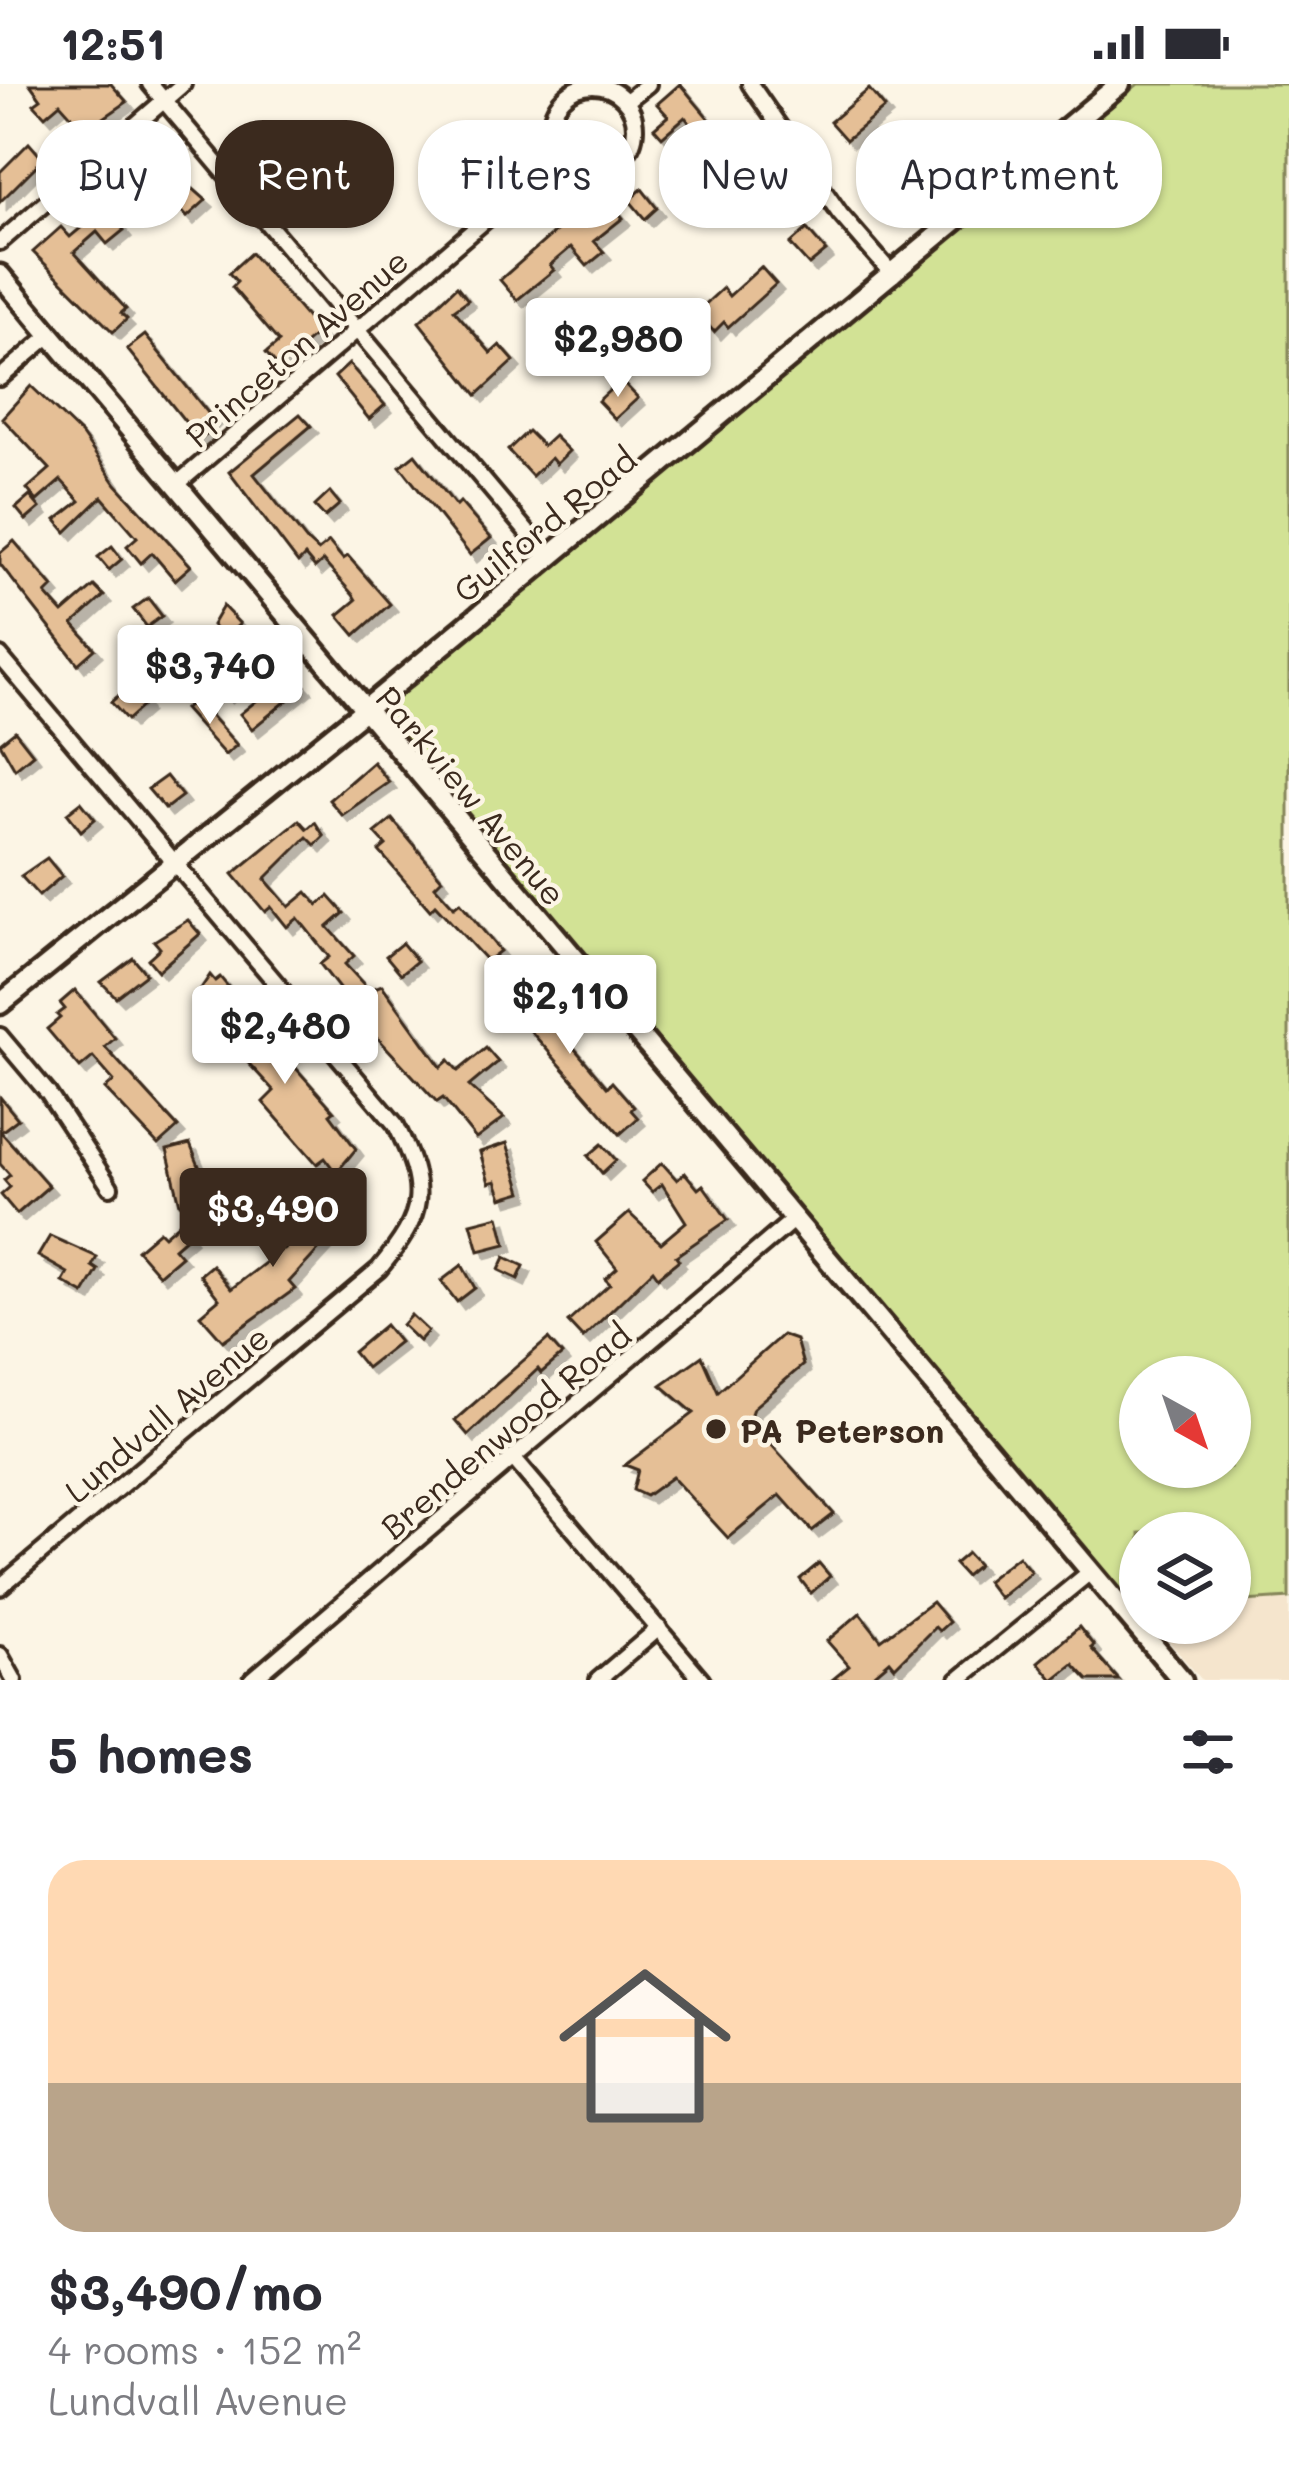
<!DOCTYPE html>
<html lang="en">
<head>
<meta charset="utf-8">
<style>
  body { margin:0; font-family:Mali,sans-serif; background:#f7f7f7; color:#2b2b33; height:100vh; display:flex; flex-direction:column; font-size:45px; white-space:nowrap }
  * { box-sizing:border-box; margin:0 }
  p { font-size:39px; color:#7c7c81 }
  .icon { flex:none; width:66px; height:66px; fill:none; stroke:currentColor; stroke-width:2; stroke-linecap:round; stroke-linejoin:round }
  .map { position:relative; height:1596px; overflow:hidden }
  .details { display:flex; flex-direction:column; background:#fff; flex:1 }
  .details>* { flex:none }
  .top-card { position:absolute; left:36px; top:36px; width:1218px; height:108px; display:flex; gap:24px }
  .needle { width:78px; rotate:140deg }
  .buttons { position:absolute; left:1119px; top:1272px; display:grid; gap:24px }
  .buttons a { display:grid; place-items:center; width:132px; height:132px; border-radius:50%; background:#fff; box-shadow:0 3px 9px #0004; font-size:60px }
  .price { position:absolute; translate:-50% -102px; padding:0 27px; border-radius:12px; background:#fff; color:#222; font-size:39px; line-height:78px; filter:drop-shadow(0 3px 6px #0008) }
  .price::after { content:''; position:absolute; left:50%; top:72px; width:36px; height:27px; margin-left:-18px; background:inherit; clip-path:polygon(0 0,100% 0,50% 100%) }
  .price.current { background:#3b2a1e; color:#fff }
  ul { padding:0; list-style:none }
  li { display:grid; align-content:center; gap:24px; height:636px; padding:0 48px }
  li span { display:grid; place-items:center; height:372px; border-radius:36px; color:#555 }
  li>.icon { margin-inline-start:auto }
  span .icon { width:216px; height:216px; fill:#fffc; stroke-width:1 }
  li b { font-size:51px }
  h2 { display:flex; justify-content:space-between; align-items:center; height:144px; padding:0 48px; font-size:51px }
  .pill { padding:0 42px; border-radius:48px; background:#fff; box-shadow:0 3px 9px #0004; font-size:42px; line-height:108px }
  .pill.current { background:#3b2a1e; color:#fff }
  .status { display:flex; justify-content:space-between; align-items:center; height:84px; padding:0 60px; background:#fff; direction:ltr }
  .status svg { height:33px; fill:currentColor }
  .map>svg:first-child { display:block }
</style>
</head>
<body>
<div class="status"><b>12:51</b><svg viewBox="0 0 49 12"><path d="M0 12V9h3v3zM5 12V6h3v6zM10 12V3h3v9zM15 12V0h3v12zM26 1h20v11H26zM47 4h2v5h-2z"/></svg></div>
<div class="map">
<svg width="1289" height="1596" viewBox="0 0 1289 1596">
  <defs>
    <filter id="shadow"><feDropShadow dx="7" dy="7" stdDeviation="0" flood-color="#0004"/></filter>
  </defs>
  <rect width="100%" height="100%" fill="#fcf5e5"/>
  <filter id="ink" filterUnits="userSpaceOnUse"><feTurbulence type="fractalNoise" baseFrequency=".00833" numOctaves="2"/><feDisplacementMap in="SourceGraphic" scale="24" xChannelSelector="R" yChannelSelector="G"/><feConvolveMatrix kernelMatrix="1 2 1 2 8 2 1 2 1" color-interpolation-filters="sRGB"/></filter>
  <g filter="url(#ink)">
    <path fill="#f5e5cd" d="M1289,1514V1596H1202L1153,1539H1230V1518Z"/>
    <path fill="#d2e295" stroke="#86865a" stroke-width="3" fill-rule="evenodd" d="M1138,0H1289V1514L1230,1518V1449H1140V1524L1092,1484L373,633ZM1140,1293H1230V1383H1140Z"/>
    <g fill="#e5bf96" stroke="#3b2a1e" stroke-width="3" filter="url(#shadow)">
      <path d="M30,0H111L127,18L85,47L60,19L45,32L34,20L41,15Z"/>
      <path d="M680,0L749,83L736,93L730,87L722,94L711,80L717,75L685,33L662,53L654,44L668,32L657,20Z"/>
      <path d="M869,5L885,24L846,56L830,38Z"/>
      <path d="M157,53L172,73L164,79L206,116L187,133L157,99L139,114L143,120L118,139L124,146L107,160L97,148L74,168L126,225L121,229L127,235L113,248L33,168L61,143L70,153L89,137L81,127L117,97L128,101L150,82L138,67Z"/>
      <path d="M29,59L43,75L0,118V88Z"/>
      <path d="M692,87L701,98L677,116L668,105Z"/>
      <path d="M642,105L657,124L645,135L629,116Z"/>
      <path d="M606,113L623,134L594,157L604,168L587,182L571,163L550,181L554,186L517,216L500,196L573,132L577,137Z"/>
      <path d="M807,145L826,167L809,181L790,160Z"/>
      <path d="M251,169L319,248L278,283L266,269L279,258L232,203L237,198L229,189Z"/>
      <path d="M761,183L776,200L728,243L724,238L714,248L697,228L723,204L729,212Z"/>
      <path d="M457,202L468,216L454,226L491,269L500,261L514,277L477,311L419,238Z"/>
      <path d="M145,251L213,335L208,340L213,345L200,356L127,265Z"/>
      <path d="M349,280L385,321L369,335L335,293Z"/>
      <path d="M621,296L638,314L615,335L598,317Z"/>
      <path d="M31,302L82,351L116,400L191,482L175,496L152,469L141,479L127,462L137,453L102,413L66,448L56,436L80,417L61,396L37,417L27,405L50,385L2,334Z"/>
      <path d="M300,330L311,342L254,390L307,457L318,467L329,458L343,475L348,472L390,520L355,551L338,531L356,516L353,511L323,477L315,484L305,472L298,479L229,388Z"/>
      <path d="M528,347L543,362L554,352L569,367L556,380L551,374L532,392L508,366Z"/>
      <path d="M415,370L456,422L460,418L491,454L470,471L400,382Z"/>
      <path d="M330,408L340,420L325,433L315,422Z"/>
      <path d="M30,412L40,424L26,436L16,424Z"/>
      <path d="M14,457L53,503L46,510L63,529L94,502L104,512L73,540L95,565L78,580L0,480V469Z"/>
      <path d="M112,462L122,475L109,486L98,473Z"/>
      <path d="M148,514L162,532L147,543L133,525Z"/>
      <path d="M223,522L240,540L224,554L212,541Z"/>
      <path d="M265,561L305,602L252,645L240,630L272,604L257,584L225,612L215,600Z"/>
      <path d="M135,598L144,621L127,636L111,618Z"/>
      <path d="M196,615L237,661L225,671L184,625Z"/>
      <path d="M15,647L33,670L15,685L0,659Z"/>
      <path d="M373,678L389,698L342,731L329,716Z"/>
      <path d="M166,692L182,712L165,725L148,705Z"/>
      <path d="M81,718L95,735L81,747L67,729Z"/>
      <path d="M392,735L442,795L435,802L454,823L460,818L500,867L487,877L435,821L430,826L379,767L386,761L375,749Z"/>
      <path d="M299,736L307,745L315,738L324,752L315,761L307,753L265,795L289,823L307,808L318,821L329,812L344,829L328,843L354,872L345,880L369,906L382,901L441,983L449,976L458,987L486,964L498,978L469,1002L504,1034L476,1055L443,1014L437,1018L374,950L320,880L329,873L298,834L287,843L271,823L265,828L233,790Z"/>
      <path d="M47,774L62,792L39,812L21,792Z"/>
      <path d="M188,836L200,850L158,887L148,875L160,864L154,857Z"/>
      <path d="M402,859L417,877L401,890L386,872Z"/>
      <path d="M133,874L146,890L116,913L101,898Z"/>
      <path d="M210,891L215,897L220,893L235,911L228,916L238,929L274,970L279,965L334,1027L330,1030L356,1065L336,1089L325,1074L317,1080L263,1018L274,1007L241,971L249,964L211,919L205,923L196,912Z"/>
      <path d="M522,897L548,917L543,922L554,940L607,1003L612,998L634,1023L631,1026L638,1034L620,1050L502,914Z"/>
      <path d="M75,906L115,954L105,963L178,1043L158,1061L105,1005L114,997L93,973L80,984L47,945L60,934L57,931L65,925L60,919Z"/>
      <path d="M0,1013L18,1035L1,1048L49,1102L17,1130L1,1111L10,1103L4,1096L10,1091L0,1080Z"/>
      <path d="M507,1059L522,1108L502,1114L496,1097L489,1099L480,1068Z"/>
      <path d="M190,1060L206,1099L198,1101L201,1115L180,1120L167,1066Z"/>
      <path d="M602,1060L616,1076L602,1089L588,1072Z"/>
      <path d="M662,1079L677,1096L685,1089L698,1105L703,1101L728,1136L676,1172L679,1176L658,1193L653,1186L583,1254L568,1238L610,1200L605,1195L617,1184L596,1158L629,1129L661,1159L686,1138L662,1100L652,1108L642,1097Z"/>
      <path d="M335,1099L353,1107L334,1149L289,1198L295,1205L223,1257L200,1231L219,1215L200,1191L212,1181L231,1205L295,1156L310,1140L320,1106L330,1111Z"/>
      <path d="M499,1132L506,1160L479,1167L471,1139Z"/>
      <path d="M179,1139L189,1151L174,1164L181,1172L159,1191L137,1166L159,1147L164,1152Z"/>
      <path d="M50,1152L97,1173L92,1182L98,1186L84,1210L63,1198L68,1189L38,1172Z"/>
      <path d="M505,1173L524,1182L518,1195L499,1186Z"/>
      <path d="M462,1181L475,1204L457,1218L441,1197Z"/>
      <path d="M411,1231L428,1247L419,1257L402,1241Z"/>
      <path d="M385,1241L399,1258L366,1284L353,1268Z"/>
      <path d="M782,1251L796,1256L803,1281L753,1324L749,1336L834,1430L812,1447L780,1411L728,1454L672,1393L646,1412L633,1406L638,1386L625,1381L694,1329L661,1301L702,1272L718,1308Z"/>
      <path d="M548,1255L562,1271L541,1289L538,1285L468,1351L455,1336Z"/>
      <path d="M967,1469L978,1481L965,1492L954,1480Z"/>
      <path d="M1018,1472L1031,1488L999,1514L986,1497Z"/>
      <path d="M819,1479L830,1492L811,1509L800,1495Z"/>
      <path d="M932,1518L949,1538L939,1547L935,1543L895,1583L890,1577L868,1596H832L849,1582L827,1557L860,1529L881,1556Z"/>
      <path d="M1079,1543L1094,1562L1091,1564L1119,1596H1088L1073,1580L1053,1596L1038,1578Z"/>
    </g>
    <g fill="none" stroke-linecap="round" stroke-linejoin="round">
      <g stroke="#3b2a1e" stroke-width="22">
        <g id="street">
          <path d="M150,0L549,474"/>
          <path d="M750,0L840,130L893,191"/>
          <circle cx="593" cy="44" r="42"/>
          <path d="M628,16L648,0"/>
          <path d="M0,158L183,0"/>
          <path d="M0,294L50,251"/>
          <path d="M176,401L559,73"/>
          <path d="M0,572L396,1041C428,1107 426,1128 379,1185L0,1503"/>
          <path d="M0,952L48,1009L110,1103"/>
          <path d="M513,1374L702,1596"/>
          <path d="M0,1571L14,1596"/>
          <path d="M252,1596L793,1136"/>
          <path d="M598,1596L659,1544"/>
          <path d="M958,1596L1090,1488"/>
        </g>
      </g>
      <g stroke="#3b2a1e" stroke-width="27">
        <g id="secondary">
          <path d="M0,191L1182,1596"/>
          <path d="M0,920L378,615L1120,0"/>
        </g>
      </g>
      <use href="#street" stroke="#fcf5e5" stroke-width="14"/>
      <use href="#secondary" stroke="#fcf5e5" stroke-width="18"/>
    </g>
  </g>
  <circle fill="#3b2a1e" stroke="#fcf5e5" stroke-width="4.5" cx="716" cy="1345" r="12"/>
  <g text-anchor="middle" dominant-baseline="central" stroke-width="9" stroke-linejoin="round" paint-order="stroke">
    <g font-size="33" fill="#3b2a1e" stroke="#fcf5e5">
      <text transform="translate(296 263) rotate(-41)">Princeton Avenue</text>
      <text transform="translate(544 440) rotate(-39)">Guilford Road</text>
      <text transform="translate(472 711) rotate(50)">Parkview Avenue</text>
      <text transform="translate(166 1329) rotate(-40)">Lundvall Avenue</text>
      <text transform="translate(505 1346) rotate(-40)">Brendenwood Road</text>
    </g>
    <g font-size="33" font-weight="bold" fill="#3b2a1e" stroke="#fcf5e5" text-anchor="start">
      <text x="740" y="1345">PA Peterson</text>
    </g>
  </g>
</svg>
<div class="buttons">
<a><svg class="needle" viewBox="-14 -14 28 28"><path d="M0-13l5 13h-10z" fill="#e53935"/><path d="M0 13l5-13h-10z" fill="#7c7c81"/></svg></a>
<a><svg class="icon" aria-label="layers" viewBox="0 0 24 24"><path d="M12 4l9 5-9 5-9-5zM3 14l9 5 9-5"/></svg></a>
</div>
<b class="price" style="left:618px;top:316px">$2,980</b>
<b class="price" style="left:210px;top:643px">$3,740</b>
<b class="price" style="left:570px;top:973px">$2,110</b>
<b class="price" style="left:285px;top:1003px">$2,480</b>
<b class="price current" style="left:273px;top:1186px">$3,490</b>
<div class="top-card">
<a class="pill">Buy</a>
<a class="pill current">Rent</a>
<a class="pill">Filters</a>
<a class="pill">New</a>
<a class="pill">Apartment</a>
</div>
</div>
<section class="details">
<h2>5 homes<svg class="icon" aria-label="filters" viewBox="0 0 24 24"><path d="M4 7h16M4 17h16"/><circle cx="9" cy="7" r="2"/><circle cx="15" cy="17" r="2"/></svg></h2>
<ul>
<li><span style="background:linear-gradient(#ffd9b3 60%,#b9a48a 0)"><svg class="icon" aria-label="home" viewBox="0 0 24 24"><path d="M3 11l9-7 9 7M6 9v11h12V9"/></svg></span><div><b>$3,490/mo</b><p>4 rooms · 152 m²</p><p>Lundvall Avenue</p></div></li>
</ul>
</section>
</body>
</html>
